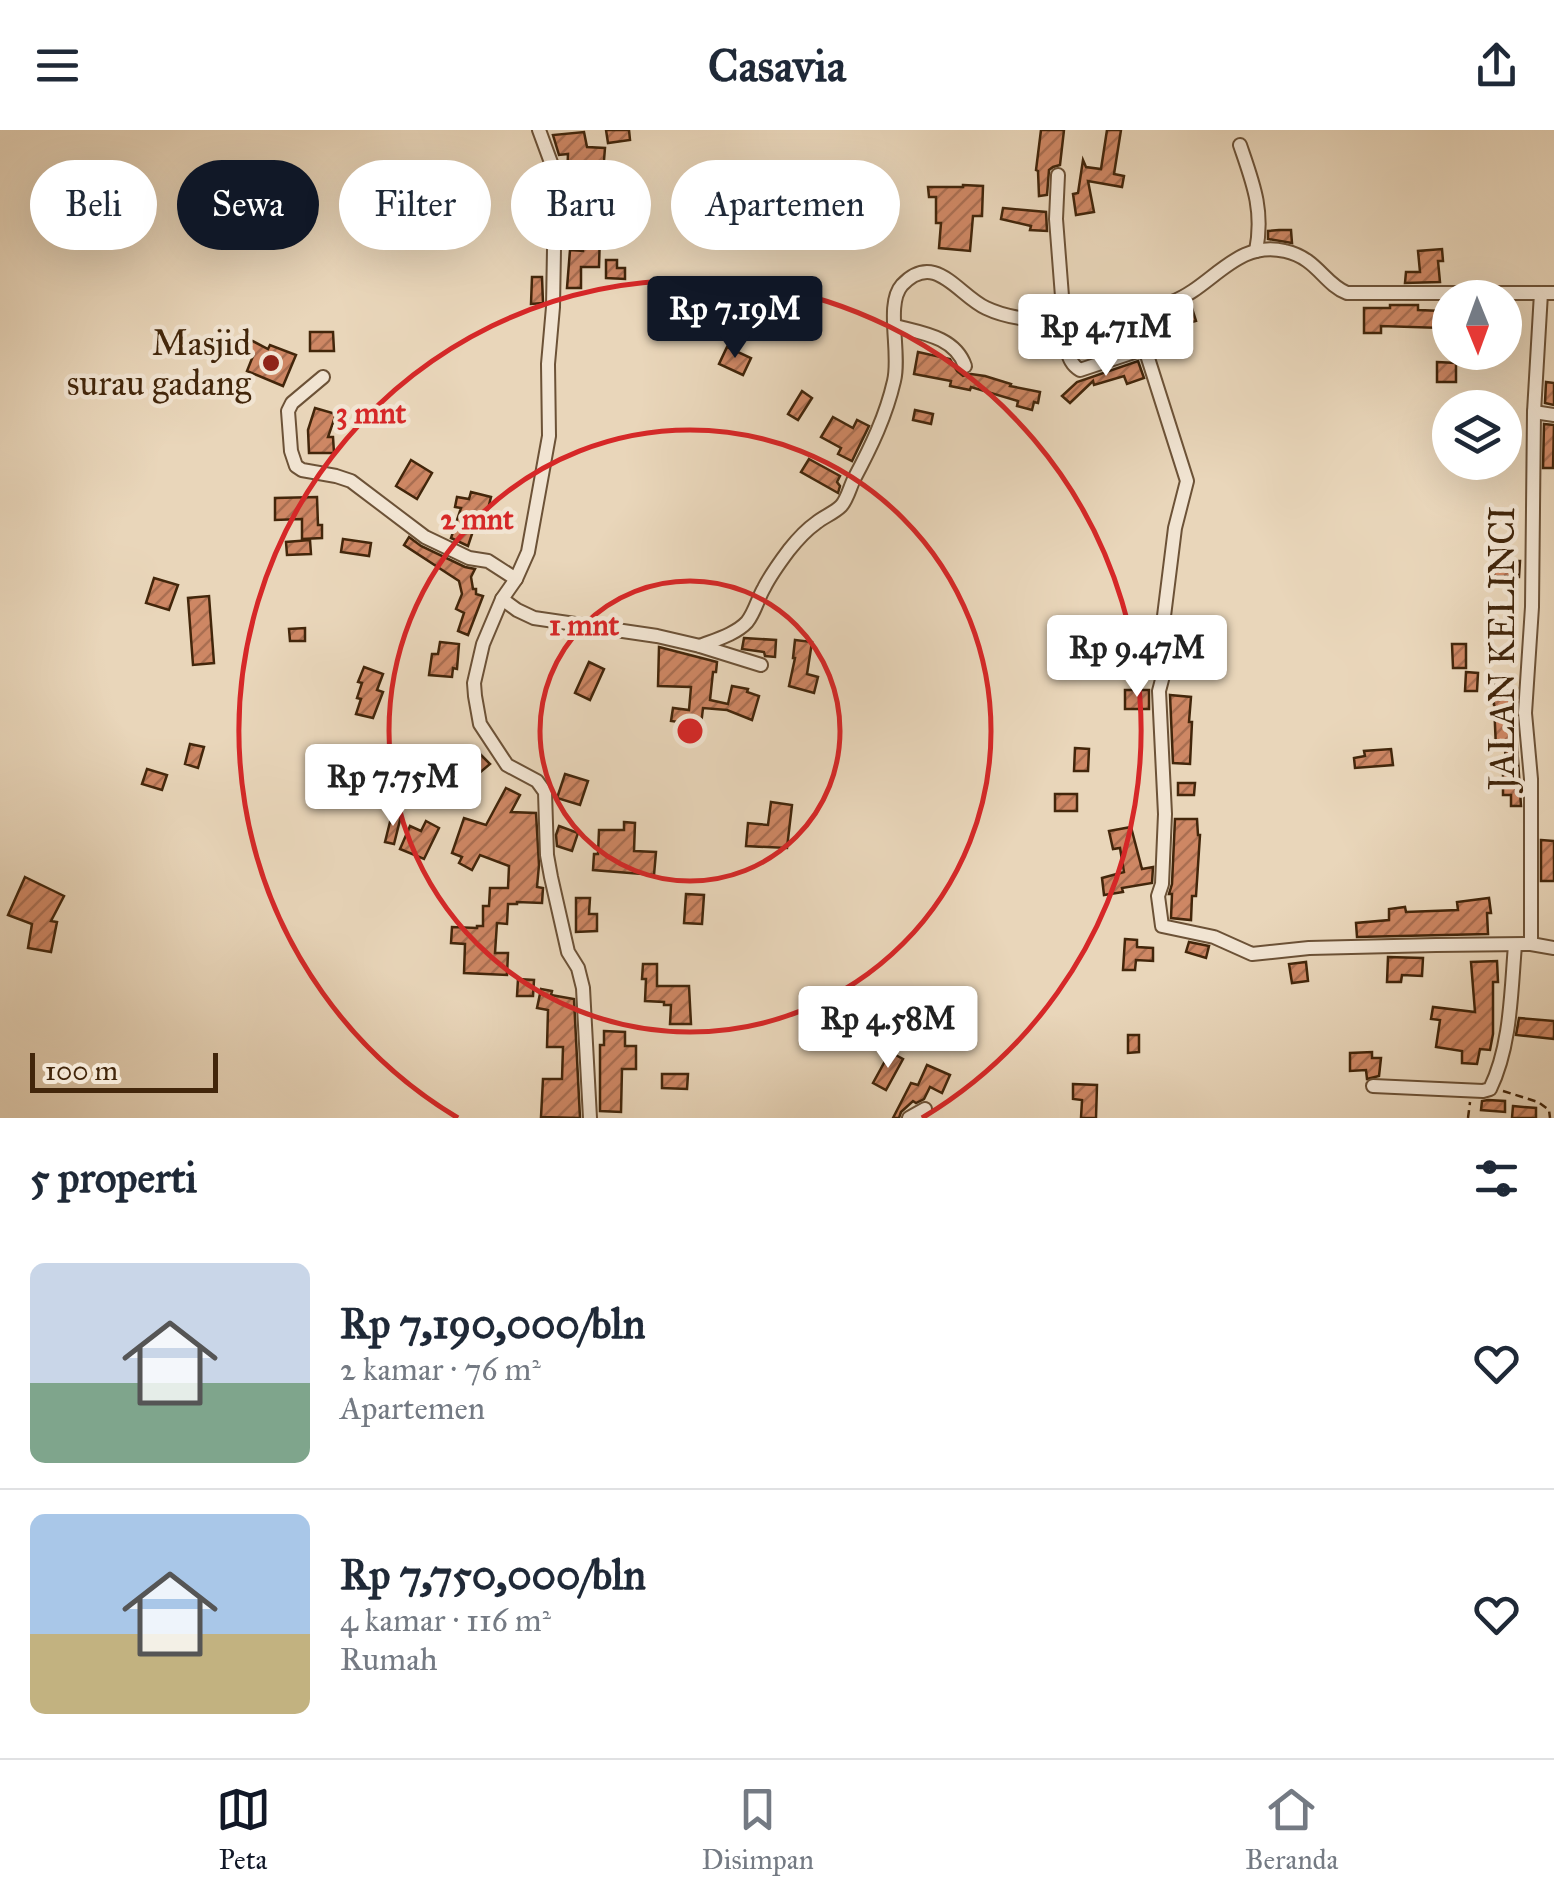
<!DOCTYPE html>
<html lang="id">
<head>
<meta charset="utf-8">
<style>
  body { margin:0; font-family:"IM FELL Great Primer",serif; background:#f2f2f3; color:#1f2937; height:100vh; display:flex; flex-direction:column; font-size:38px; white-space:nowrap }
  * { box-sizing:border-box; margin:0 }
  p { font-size:32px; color:#747a83 }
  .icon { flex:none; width:55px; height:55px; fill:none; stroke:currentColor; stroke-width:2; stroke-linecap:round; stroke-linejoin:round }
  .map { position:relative; height:988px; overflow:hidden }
  .details { display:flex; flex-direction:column; background:#fff; flex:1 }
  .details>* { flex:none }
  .banner { position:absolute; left:30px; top:30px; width:1000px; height:90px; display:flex; gap:20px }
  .needle { width:65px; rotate:179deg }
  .controls { position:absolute; left:1432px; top:150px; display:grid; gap:20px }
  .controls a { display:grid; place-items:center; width:90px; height:90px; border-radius:50%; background:#fff; box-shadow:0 10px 40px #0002; font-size:50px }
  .scale { position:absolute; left:30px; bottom:25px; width:188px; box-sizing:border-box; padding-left:10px; border:5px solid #42260b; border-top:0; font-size:28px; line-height:35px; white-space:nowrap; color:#42260b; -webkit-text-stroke:8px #f1e4d2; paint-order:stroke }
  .price { position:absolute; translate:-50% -85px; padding:0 22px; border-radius:10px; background:#fff; color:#222; font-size:32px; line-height:65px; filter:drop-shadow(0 2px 5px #0008) }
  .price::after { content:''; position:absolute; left:50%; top:60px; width:30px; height:22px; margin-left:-15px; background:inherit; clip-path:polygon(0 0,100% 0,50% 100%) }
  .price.current { background:#111827; color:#fff }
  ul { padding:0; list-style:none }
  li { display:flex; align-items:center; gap:30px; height:250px; padding:0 30px }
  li+li { border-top:2px solid #e0e1e3 }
  li span { display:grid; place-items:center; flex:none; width:280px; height:200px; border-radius:15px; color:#555 }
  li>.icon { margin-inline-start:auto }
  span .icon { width:120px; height:120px; fill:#fffc; stroke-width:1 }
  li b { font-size:42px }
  h2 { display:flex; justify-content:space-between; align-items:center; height:120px; padding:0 30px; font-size:42px }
  .tag { padding:0 35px; border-radius:45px; background:#fff; box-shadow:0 10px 40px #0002; font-size:35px; line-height:90px }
  .tag.current { background:#111827; color:#fff }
  header { display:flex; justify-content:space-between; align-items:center; height:130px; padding:0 30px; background:#fff; font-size:45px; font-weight:700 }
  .dock { display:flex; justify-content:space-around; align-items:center; height:140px; border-top:2px solid #e0e1e3; background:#fff; font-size:28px; color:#747a83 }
  .dock a { display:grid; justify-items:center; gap:5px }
  .dock .current { color:#111827 }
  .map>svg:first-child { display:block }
</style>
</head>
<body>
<header><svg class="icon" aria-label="menu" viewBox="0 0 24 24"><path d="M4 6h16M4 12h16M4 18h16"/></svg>Casavia<svg class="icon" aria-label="share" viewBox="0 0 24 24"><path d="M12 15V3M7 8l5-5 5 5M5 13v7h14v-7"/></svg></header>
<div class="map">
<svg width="1554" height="988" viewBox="0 0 1554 988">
  <defs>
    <pattern id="building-hatch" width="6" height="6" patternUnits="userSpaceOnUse" patternTransform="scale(2.5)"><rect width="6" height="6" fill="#ce8764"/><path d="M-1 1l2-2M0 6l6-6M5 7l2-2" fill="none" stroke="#a96e51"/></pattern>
  </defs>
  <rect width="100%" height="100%" fill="#e9d6ba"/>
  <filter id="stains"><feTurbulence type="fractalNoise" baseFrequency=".002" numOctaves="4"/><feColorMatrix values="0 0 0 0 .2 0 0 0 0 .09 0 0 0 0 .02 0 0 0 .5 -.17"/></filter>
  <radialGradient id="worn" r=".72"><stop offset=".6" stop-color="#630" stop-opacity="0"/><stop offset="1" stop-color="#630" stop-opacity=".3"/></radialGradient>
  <g fill="url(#building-hatch)" stroke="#42260b" stroke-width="2.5">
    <path d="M606,0H629L630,10L608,13Z"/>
    <path d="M1041,0H1064L1060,35L1053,37L1049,40L1047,65L1039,66L1038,41L1036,40Z"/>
    <path d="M1107,0H1121L1114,44L1124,46L1122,57L1088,51L1094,82L1076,85L1073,64L1078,63L1083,30L1086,37L1101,39Z"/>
    <path d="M584,2L587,17L605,18L598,103H600L599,137H581V158H567L570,120L583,121L584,92L564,89L565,68L585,71L586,49H567L568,24L559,25L553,5Z"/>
    <path d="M383,47L395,55L388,66L376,59Z"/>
    <path d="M963,55L983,56L982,86H973L970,121L939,118L941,93H936V67H929L928,57H963Z"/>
    <path d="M1003,78L1046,82L1047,101L1030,100L1031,96L1001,89Z"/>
    <path d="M1279,100H1291L1292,113L1268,109V101Z"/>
    <path d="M1442,119L1443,131H1438L1440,152L1405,153L1406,142H1420L1418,121Z"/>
    <path d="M606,130H617V138H625V149L606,148Z"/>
    <path d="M532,147H542L543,173L531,174Z"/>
    <path d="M1191,175L1196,191L1174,197L1176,207L1149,214L1146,212L1142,197L1148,195L1146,190Z"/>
    <path d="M1390,175H1418V180L1443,181L1442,198L1381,196V203H1364V178H1390Z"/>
    <path d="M310,202H333L334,221H310Z"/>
    <path d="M243,206L268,219L270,215L296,225L283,256L247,241L253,226L237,219Z"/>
    <path d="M727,217L751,228L743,245L719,234Z"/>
    <path d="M918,222L950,229L957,241L963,246L971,244L985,246L1011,254L1010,256L1040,262L1038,273L1034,272L1032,280L1017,276L1018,271L971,257L970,260L950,256L951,251L914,244Z"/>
    <path d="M1138,231L1144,248L1127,254L1124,246L1094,255L1093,251L1070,273L1062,266L1077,252Z"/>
    <path d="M1437,232L1456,233V252H1437Z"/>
    <path d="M1546,252L1554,253V275L1545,273Z"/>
    <path d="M802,261L812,268L798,290L788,284Z"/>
    <path d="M315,278L336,284L328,307H333L334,323H309L308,300Z"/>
    <path d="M915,280L933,284L931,294L913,290Z"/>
    <path d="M833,287L853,298L857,290L869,296L852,331L838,324L841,318L821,307Z"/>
    <path d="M1544,294L1554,295L1553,338H1543Z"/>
    <path d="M809,329L840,346L837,352L840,356L838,363L801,342Z"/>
    <path d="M411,330L432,343L417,369L396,356Z"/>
    <path d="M471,362L491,367L485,391L477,389L468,416L451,408L461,378L455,377L457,367L469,369Z"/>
    <path d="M317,367L318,395H322V408L302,409V389L275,390V368Z"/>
    <path d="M409,407L421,416L465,437L475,439L471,447L473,459H476V464L483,466L468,505L458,501L464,483L456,479L462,464L459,451L404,415Z"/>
    <path d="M343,409L371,413L369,426L341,422Z"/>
    <path d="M310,410L311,424L287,425L286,412Z"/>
    <path d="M1494,431H1520L1519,447L1494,446Z"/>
    <path d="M154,448L178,455L169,480L146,473Z"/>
    <path d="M209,466L214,533L193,535L188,468Z"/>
    <path d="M305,498V511H290L289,499Z"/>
    <path d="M744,508L776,510L775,527L765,526L764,522L742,519Z"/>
    <path d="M795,510L812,512L807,544L818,547L814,563L789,556L795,528H793Z"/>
    <path d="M440,512L459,514L457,539L453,538L452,547L429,545L432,524H438Z"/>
    <path d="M1452,514H1466V538H1453Z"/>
    <path d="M659,517L717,532L716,542H713L710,570L728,574L732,556L748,559L747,562L759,566L752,590L727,580L703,578L701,595L671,591L673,578L689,580L691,557L658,556Z"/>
    <path d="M589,532L604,539L590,570L575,563Z"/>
    <path d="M364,537L383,544L377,560L383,562L373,588L356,584L361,569L357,568L362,553L358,552Z"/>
    <path d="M1466,542L1478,543L1477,561H1465Z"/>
    <path d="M1489,555H1501V558L1517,559L1515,584L1521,676H1511V665H1503V638H1506L1505,618H1496L1494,573H1490Z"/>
    <rect x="1125" y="560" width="24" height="19"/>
    <path d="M1170,565L1191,567L1189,592H1192L1190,634L1173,633Z"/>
    <path d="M190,614L204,617L198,638L185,634Z"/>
    <path d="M1075,618L1089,619L1088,641H1074Z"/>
    <path d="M1391,619L1393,635L1355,638L1354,628L1365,626L1364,621Z"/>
    <path d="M480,624L490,634L471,650L473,652L459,666L456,663L454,665L449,659L469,639L466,636Z"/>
    <path d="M147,639L167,645L162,660L142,654Z"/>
    <path d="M565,644L588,651L580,675L557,668Z"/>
    <path d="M1178,653H1195L1194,665H1178Z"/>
    <path d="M506,658L520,665L511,682L536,683L539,735L537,757L543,758L542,773L517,772V774H508L507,794L497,793L495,823H508L507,845L464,843L465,814L451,813L452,797L477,798V796H483V776H489L490,758H508L509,736L480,725L472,740L459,733L462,727L452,723L464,688L486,695Z"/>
    <path d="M391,660L404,662L402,678L389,676Z"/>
    <rect x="1055" y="664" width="22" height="17"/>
    <path d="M771,672L792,675L787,718L746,716L748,693L768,695Z"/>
    <path d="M392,684L401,686L394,714L385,712Z"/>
    <path d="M1175,689H1197L1198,705H1200L1196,766H1192L1191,790L1171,788L1172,764H1169L1172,754Z"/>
    <path d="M426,691L439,698L424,729L400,719L410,696L421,701Z"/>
    <path d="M624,692L635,693L634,721L656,722L654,745L593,740L594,724H598L599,700H624Z"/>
    <path d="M559,696L578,703L572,721L557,716L556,705Z"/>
    <path d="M1131,697L1142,739L1153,737L1152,753L1122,758L1123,762L1104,765L1102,748L1124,742L1120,718L1113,719L1109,701Z"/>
    <path d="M1541,710L1554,711V751H1541Z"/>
    <path d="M25,747L64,766L51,791L57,792L51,822L28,818L32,794L8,785Z"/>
    <path d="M686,764L704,765L702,794L684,793Z"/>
    <path d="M576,768H590L589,784H597V801L576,802Z"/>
    <path d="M1489,768L1491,783H1487L1488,804L1357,807L1356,793L1389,790V779L1405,777L1406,782L1458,780L1457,772Z"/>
    <path d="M1125,809L1137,810V817L1153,818V831L1136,830L1135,840H1123Z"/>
    <path d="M1189,812L1209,816L1206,828L1186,822Z"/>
    <path d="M1388,827L1423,828L1422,846L1402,845L1401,852H1387Z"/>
    <path d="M1497,831L1498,852H1493V904L1490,920L1480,919L1477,934L1462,933V921L1436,917L1440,890L1431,889L1433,877L1475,882L1471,832Z"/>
    <path d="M1306,832L1308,851L1292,853L1289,834Z"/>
    <path d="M643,834H657V856H689L691,894H670L671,875H664V872L645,871L646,849H642Z"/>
    <path d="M518,849L534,850L533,866H517Z"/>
    <path d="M541,859L552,861L551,865L574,869L580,988L541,987L543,949H562L563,917H547L548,880L537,878Z"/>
    <path d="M1519,888L1554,891V909L1516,905Z"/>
    <path d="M604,901L625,902V916H636V939H622L621,982L600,981V915H604Z"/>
    <path d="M1128,905H1139V922L1128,923Z"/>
    <path d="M890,922L903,929L886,960L873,953Z"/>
    <path d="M1372,922V928H1381L1379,946L1367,949L1366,940L1350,941V923Z"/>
    <path d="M927,935L950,945L942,963L930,957L924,969L916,973L913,971L901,982L899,988H893L911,953L918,955Z"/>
    <path d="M662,944H688L687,959L662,958Z"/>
    <path d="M1073,954L1097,955L1096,988H1081L1082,970L1073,969Z"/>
    <path d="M1488,970L1505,971V982L1481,980L1482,971Z"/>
    <path d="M1513,976L1536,978V988H1512Z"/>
  </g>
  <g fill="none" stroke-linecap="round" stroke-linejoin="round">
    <g stroke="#6c5237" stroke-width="16">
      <g id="minor">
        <path d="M539,0L553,38L555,61L553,177L548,234L549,306L528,422L516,449L502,469L483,514L474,553L475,566L480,594L507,635L537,651L545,662L547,725L551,747L568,822L578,838L583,858L590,988"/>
        <path d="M1240,15C1253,53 1264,80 1256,121"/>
        <path d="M1058,45L1056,89L1066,218C1069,227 1071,235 1080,240L1140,220L1147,225L1187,351L1175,398L1164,486V542L1159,561L1165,684L1162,754L1158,766L1162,796L1214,807L1252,824L1309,818L1436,815L1531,814L1554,818"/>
        <path d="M895,196C922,203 955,207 965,236"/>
        <path d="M323,247L292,273L288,281L291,321L296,336L302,340L336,346L351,351L425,407L469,428L488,431L516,449"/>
        <path d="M1534,282L1554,285"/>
        <path d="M502,469L517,480L534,488L657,506L700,516L761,535"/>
        <path d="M700,516C715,510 736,504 747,492C755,482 758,468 764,458C771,444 780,432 789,420C797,410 806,400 816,393C823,387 834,383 841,376C847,370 850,357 854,349C871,317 886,286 894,251C901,223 885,174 902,155C935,120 958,165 986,178C1007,188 1037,191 1060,191C1096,190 1138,184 1172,172C1212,157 1237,109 1285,121C1317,128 1324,154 1347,163H1554"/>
        <path d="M1531,814V649L1525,583L1532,477L1534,282L1541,163"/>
        <path d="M1373,956L1483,961L1490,959C1511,916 1511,862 1515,815"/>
        <path d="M909,988L925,979"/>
      </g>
    </g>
    <g stroke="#42260b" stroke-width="2.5" stroke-dasharray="8 5" stroke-linecap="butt">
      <path d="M1503,961L1538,972L1549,980L1550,988"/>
      <path d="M1468,988L1470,972"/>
    </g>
    <use href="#minor" stroke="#f1e4d2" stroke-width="12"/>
  </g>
  <g fill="none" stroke="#d62828" stroke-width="5">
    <circle cx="690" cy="601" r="150"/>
    <circle cx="690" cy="601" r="301"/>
    <path d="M458 988A451 451 0 1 1 922 988"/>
  </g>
  <circle fill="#8f2418" stroke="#f1e4d2" stroke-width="4" cx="271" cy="233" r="10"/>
  <g text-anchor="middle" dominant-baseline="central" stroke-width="9" stroke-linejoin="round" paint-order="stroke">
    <g font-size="35" fill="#42260b" stroke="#f1e4d2" text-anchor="end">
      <text x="251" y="213">Masjid<tspan x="251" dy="40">surau gadang</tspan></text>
    </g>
    <g font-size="35" fill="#42260b" stroke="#f1e4d2">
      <text transform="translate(1502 518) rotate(-90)">JALAN KELINCI</text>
    </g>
  </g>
  <circle cx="690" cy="601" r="15" fill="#d62828" stroke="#f1e4d2" stroke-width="5"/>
  <g font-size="30" text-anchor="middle" font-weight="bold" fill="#d62828" stroke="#f1e4d2" stroke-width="9" stroke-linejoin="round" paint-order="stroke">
    <text x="371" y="293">3 mnt</text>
    <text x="477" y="399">2 mnt</text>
    <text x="584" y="505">1 mnt</text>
  </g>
  <rect width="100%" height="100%" filter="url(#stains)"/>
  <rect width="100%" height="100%" fill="url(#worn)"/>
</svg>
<div class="controls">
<a><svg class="needle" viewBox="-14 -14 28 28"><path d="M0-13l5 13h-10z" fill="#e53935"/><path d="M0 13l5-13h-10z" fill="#747a83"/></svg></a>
<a><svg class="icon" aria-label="layers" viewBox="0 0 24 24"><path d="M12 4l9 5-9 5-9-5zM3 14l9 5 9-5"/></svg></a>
</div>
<div class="scale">100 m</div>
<b class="price current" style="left:735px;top:231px">Rp 7.19M</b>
<b class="price" style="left:1106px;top:249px">Rp 4.71M</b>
<b class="price" style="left:1137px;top:570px">Rp 9.47M</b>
<b class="price" style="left:393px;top:699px">Rp 7.75M</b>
<b class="price" style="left:888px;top:941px">Rp 4.58M</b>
<div class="banner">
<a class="tag">Beli</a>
<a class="tag current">Sewa</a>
<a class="tag">Filter</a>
<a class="tag">Baru</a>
<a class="tag">Apartemen</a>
</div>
</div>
<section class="details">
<h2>5 properti<svg class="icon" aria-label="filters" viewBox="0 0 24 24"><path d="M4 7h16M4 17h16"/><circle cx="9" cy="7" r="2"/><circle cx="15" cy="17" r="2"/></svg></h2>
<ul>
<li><span style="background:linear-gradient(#c9d6e8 60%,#7fa58c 0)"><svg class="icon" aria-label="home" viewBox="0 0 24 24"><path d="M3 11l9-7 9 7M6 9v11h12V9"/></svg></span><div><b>Rp 7,190,000/bln</b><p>2 kamar · 76 m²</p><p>Apartemen</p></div><svg class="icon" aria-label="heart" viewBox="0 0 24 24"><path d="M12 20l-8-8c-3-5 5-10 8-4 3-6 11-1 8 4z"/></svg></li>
<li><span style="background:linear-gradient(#a9c7e8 60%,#c2b280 0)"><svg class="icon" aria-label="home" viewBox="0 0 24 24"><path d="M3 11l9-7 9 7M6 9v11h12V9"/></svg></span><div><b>Rp 7,750,000/bln</b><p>4 kamar · 116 m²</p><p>Rumah</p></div><svg class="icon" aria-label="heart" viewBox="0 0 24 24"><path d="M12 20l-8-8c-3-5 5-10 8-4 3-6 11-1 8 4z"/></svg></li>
</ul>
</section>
<nav class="dock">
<a class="current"><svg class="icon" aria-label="map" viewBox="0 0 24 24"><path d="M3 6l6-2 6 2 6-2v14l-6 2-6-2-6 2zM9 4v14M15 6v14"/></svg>Peta</a>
<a><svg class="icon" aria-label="saved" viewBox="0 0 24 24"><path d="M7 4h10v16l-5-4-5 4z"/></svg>Disimpan</a>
<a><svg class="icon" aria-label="home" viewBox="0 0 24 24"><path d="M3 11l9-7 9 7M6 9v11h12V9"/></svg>Beranda</a>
</nav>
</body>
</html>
